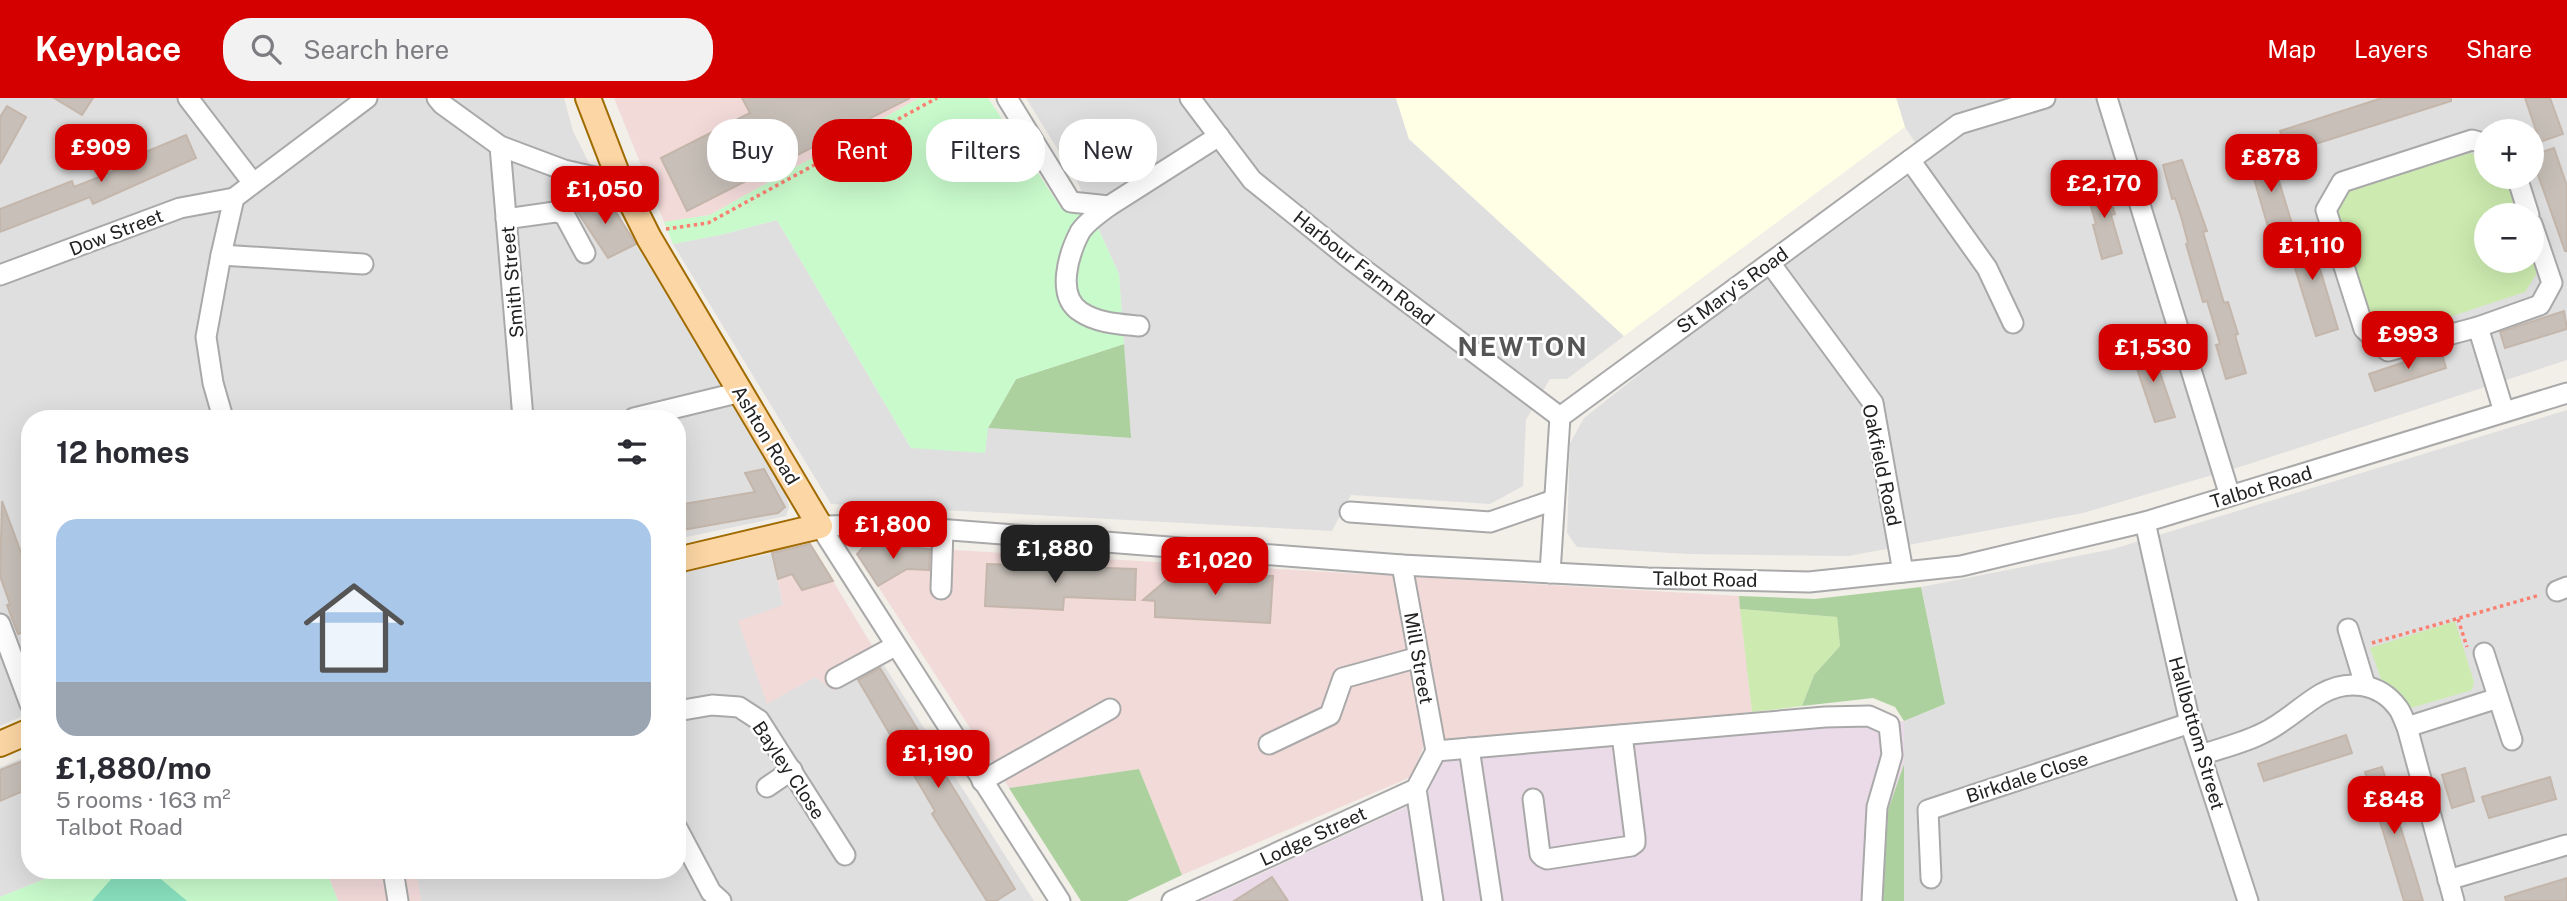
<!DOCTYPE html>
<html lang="en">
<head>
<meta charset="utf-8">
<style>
  body { margin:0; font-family:"Public Sans",sans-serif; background:#f2f2f3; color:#2b2b33; height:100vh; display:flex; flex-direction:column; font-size:26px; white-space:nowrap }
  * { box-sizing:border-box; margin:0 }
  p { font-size:23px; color:#7c7c81 }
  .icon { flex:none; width:38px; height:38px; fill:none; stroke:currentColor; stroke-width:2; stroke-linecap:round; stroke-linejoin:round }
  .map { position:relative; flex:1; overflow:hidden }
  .panel { position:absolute; left:21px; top:312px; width:665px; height:469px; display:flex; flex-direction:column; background:#fff; border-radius:28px; box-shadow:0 7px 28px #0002 }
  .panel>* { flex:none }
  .guide { position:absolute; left:707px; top:21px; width:665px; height:63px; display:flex; gap:14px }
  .controls { position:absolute; left:2474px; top:21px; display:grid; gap:14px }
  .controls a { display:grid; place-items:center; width:70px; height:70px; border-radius:50%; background:#fff; box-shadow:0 7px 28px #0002; font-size:35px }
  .price { position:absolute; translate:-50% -60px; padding:0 16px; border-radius:14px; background:#d40000; color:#fff; font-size:23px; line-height:46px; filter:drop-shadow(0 2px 4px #0008) }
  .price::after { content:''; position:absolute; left:50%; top:42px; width:21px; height:16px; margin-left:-10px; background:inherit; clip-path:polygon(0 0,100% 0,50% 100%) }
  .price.current { background:#222; color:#fff }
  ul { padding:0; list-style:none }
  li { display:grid; align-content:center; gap:14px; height:371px; padding:0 35px }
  li span { display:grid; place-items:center; height:217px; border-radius:21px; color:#555 }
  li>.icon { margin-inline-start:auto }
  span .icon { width:126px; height:126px; fill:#fffc; stroke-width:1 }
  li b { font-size:30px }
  h2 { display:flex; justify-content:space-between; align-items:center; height:84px; padding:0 35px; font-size:30px }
  .tag { padding:0 24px; border-radius:28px; background:#fff; box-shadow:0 7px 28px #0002; font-size:24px; line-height:63px }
  .tag.current { background:#d40000; color:#fff }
  header { display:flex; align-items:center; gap:42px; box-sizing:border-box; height:98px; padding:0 35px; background:#d40000; color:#fff }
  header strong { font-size:33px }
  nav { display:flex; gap:38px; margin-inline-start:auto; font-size:24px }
  .search { width:490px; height:63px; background:#f2f2f3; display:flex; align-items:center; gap:18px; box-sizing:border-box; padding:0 24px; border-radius:28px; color:#7c7c81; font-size:26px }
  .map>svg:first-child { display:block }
</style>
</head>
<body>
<header>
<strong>Keyplace</strong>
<div class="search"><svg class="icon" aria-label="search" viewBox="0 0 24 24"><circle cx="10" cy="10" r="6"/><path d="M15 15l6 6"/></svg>Search here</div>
<nav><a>Map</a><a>Layers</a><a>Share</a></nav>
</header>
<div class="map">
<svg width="2567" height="803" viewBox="0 0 2567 803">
  <rect width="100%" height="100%" fill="#f2efe9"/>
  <g fill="#e0dfdf" fill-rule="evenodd">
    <path d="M0,0H564L573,33L601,89L784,390L789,409L786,418L677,441V320H30V615L0,628Z"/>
    <path d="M1026,0H1396L1409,41L1624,238L1567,281H1550L1526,322L1523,388L1490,406L1351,397L1332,433L831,406L673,146L720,137L777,122L911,350L988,330L1130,340L1119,176L1076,81Z"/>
    <path d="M1896,0H2567V262L2246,367L2083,415L1848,458L1687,456L1577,449L1567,435L1570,345L1584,320L1671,251L1928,64L1905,29ZM2487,33H2532V79H2487ZM2487,117H2532V163H2487Z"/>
    <path d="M2567,312V803H1904V623L1945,606L1921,489L2113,451Z"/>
    <path d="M772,455L783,507L767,605L815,579L882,564L1034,803H421L417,779L452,772H677V476Z"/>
    <path d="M30,657V772H67L0,799V669Z"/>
  </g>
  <g fill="#f2dad9">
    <path d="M614,0H919L710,117L664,124Z"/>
    <path d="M810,445L882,564L834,593L815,579L767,606L738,523L783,507L772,455Z"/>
    <path d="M867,447L1739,498L1752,614L1425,645L1411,679L1182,777L1139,671L1009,690L857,456Z"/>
    <path d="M326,772H416L421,803H338Z"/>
  </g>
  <path fill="#ebdbe8" d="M1904,623V666L1888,712L1883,803H1201L1404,710L1427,693L1444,663Z"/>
  <path fill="#ffffe5" d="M1396,0H1896L1905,29L1624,238L1409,41Z"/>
  <g fill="#cdebb0">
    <path d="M2470,55L2487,60V79H2506L2518,117H2487V163H2532V161L2537,175L2525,194L2392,238L2373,230L2335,111L2346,93Z"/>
    <path d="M1740,511L1837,519L1840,548L1814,577L1802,608L1752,614Z"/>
    <path d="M2455,523L2474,584L2472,592L2411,610L2381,581L2370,550Z"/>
  </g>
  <g fill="#add19e">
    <path d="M1124,246L1131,340L988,330L1016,281Z"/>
    <path d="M1921,489L1945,606L1904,623L1895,609L1873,600L1802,608L1814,577L1840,548L1837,519L1740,511L1739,498L1815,501Z"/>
    <path d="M1904,666V803H1883L1888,712Z"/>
    <path d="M1139,671L1182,777L1127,803H1081L1009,690Z"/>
  </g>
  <g fill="#c8facc">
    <path d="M919,0H988L1061,110L1092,117L1119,176L1124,246L1016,281L988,330L985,355L911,350L777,122L720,137L673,146L664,124L710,117Z"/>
    <path d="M67,772H326L338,803H0V799Z"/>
  </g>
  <path fill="#88e0be" d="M119,772H150L187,803H92Z"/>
  <g fill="#c7bfb8" stroke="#c4b6ab" stroke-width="2">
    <path d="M54,0H93L82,17Z"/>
    <path d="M742,0H910L687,113L661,60L750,15Z"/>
    <path d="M2382,0H2451V3L2287,55L2280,33Z"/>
    <path d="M2525,0H2550L2563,36L2540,44Z"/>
    <path d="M7,8L26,19L0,66V19Z"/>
    <path d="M186,37L196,60L93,106L90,99L0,134V111L72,83L74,89L119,71L117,66Z"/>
    <path d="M2554,50L2567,88V153H2565L2532,60V57Z"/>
    <path d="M2272,60L2292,126L2269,132L2250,67Z"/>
    <path d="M2182,62L2207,133L2203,134L2224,205L2228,204L2238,236L2235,237L2246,275L2226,281L2216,247L2220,246L2207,203L2203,204L2186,146L2188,145L2182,122L2175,100L2172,101L2163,67Z"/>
    <path d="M2105,83L2115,116L2111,117L2122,155L2102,161L2093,127L2096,126L2085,88Z"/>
    <path d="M597,97L617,116L636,146L608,160L575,110Z"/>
    <path d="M2308,131L2338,231L2316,238L2285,138Z"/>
    <path d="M2564,213L2567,231L2505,250L2500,234Z"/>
    <path d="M2151,248L2175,319L2155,324L2131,253Z"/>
    <path d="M2441,252L2446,270L2375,293L2369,276Z"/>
    <path d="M764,371L785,409L778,415L677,433V407L755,394L745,375Z"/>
    <path d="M2,403L30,479V532L18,536L7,507L10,506L0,478Z"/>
    <path d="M810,446L833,483L802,492L792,476L778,481L772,455Z"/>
    <path d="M866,446L930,451L929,472L907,471L878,488L857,456Z"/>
    <path d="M987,466L1136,471L1135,502L1064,499L1063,512L985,508Z"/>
    <path d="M1177,473L1273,478L1270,525L1155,519V503L1143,502Z"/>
    <path d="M880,570L1015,791L996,803H987L932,716L935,713L858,582Z"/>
    <path d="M2346,637L2352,655L2264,683L2258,666Z"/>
    <path d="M30,660V690L0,703V672Z"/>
    <path d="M2382,669L2415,776L2423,803H2404L2365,674Z"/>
    <path d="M2465,670L2474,703L2452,710L2442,677Z"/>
    <path d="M2550,679L2556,701L2489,720L2482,699Z"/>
    <path d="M1272,779L1288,803H1234Z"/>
    <path d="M2567,780V803H2506L2505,799Z"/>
  </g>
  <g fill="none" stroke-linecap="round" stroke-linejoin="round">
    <g stroke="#a9a9a9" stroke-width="23">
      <g id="minor">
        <path d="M188,0L253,85"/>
        <path d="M437,0L442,6L500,48L564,72L599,80L618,78"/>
        <path d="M1007,0L1071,104L1109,108L1219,38"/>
        <path d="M1190,0L1252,82L1350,161L1560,319"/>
        <path d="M2107,0L2230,398"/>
        <path d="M2487,46L2472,42L2342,84L2326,112L2364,231L2388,253L2478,229L2540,207L2552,185L2532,126"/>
        <path d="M500,48L523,320"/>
        <path d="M1910,62L1987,170L2013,225"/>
        <path d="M2517,79L2529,117"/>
        <path d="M1109,108C1100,115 1086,124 1080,134C1069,155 1055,198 1081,214C1097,225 1120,226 1139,228"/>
        <path d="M506,121L555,114L564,116L585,155"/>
        <path d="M221,157L363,166"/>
        <path d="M1770,165L1873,305L1903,474"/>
        <path d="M0,177L180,110L234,100"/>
        <path d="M2478,229L2504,314"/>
        <path d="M223,320L213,285L206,239L221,157L234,100L367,0"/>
        <path d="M634,320L741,294"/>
        <path d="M1350,414L1490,424L1554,402"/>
        <path d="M2145,424L2190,625L2248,803"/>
        <path d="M820,428L886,427L1402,467L1648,480L1809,484L1961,468L2145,424L2567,295"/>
        <path d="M820,428L1060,803"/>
        <path d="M1402,467L1436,653"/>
        <path d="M1550,475L1560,319L1959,26L2045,0"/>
        <path d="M941,491L943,431"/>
        <path d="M2557,493L2567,489"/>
        <path d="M0,526L30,606"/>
        <path d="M2348,531L2365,587"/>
        <path d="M2484,555L2512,642"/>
        <path d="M836,580L895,548"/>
        <path d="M677,613L712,607L739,609L759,622L845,757"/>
        <path d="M2407,629L2498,600"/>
        <path d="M1269,646L1330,617L1343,580L1419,559"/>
        <path d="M1469,650L1492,803"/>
        <path d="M1436,653L1825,619L1869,618L1889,627L1892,657L1877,709L1872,803"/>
        <path d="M2201,657C2221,650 2244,645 2263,635C2284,625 2301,608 2321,596C2347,581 2379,584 2398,610C2402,615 2404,623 2407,629L2454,803"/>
        <path d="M982,683L1110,611"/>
        <path d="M767,689L792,672"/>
        <path d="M1416,691L1433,803"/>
        <path d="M1533,701L1540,756L1543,759L1547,761L1631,748L1635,745V740L1622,637"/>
        <path d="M677,730L711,794L721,803"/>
        <path d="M393,772L398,803"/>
        <path d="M1931,780L1928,712L2190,625"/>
        <path d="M2448,782L2566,747"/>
        <path d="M1172,803L1416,691L1436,653"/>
      </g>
    </g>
    <g stroke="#a06b00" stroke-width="28">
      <g id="major">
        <path d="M588,0L618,78L649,140L820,428L677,462"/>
        <path d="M0,646L30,633"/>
      </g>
    </g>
    <g stroke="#fa8072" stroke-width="3.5" stroke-dasharray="3.5 3.5" stroke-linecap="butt">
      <path d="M666,131L708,125L937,0"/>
      <path d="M2458,521L2467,549"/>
      <path d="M2372,545L2540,497"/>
    </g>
    <use href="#minor" stroke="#fff" stroke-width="19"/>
    <use href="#major" stroke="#fcd6a4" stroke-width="24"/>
  </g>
  <g text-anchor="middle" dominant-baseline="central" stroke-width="5" stroke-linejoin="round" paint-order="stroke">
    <g font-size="19" fill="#222" stroke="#fff">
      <text transform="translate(116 134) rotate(-21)">Dow Street</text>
      <text transform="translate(1364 170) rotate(38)">Harbour Farm Road</text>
      <text transform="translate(512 184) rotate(-95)">Smith Street</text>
      <text transform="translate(1732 192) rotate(-36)">St Mary's Road</text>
      <text transform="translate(766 337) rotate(59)">Ashton Road</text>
      <text transform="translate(1882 367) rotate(78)">Oakfield Road</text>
      <text transform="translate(2261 389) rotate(-17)">Talbot Road</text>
      <text transform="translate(1705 481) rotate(1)">Talbot Road</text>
      <text transform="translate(1419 560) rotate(80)">Mill Street</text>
      <text transform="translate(2197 635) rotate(74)">Hallbottom Street</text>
      <text transform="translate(789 672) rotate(56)">Bayley Close</text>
      <text transform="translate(2027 679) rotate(-18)">Birkdale Close</text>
      <text transform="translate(1313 738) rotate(-25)">Lodge Street</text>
    </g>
    <g font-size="26" font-weight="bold" letter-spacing="2" fill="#555" stroke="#fff">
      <text x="1523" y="248">NEWTON</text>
    </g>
  </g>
</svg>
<div class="controls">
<a>+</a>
<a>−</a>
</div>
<b class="price" style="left:101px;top:86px">£909</b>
<b class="price" style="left:2271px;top:96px">£878</b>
<b class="price" style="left:2104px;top:122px">£2,170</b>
<b class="price" style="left:605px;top:128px">£1,050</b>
<b class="price" style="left:2312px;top:184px">£1,110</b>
<b class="price" style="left:2408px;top:273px">£993</b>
<b class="price" style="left:2153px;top:286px">£1,530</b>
<b class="price" style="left:893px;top:463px">£1,800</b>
<b class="price current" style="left:1055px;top:487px">£1,880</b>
<b class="price" style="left:1215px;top:499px">£1,020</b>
<b class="price" style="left:938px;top:692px">£1,190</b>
<b class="price" style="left:2394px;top:738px">£848</b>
<div class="guide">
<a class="tag">Buy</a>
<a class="tag current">Rent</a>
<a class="tag">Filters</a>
<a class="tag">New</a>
</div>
<section class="panel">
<h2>12 homes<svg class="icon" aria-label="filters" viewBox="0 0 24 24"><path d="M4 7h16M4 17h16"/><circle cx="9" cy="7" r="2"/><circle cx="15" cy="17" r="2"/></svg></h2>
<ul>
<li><span style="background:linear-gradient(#a9c7e8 75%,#9aa5b1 0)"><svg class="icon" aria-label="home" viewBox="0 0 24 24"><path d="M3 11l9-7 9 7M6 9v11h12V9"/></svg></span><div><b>£1,880/mo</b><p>5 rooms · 163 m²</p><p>Talbot Road</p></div></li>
</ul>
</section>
</div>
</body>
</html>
